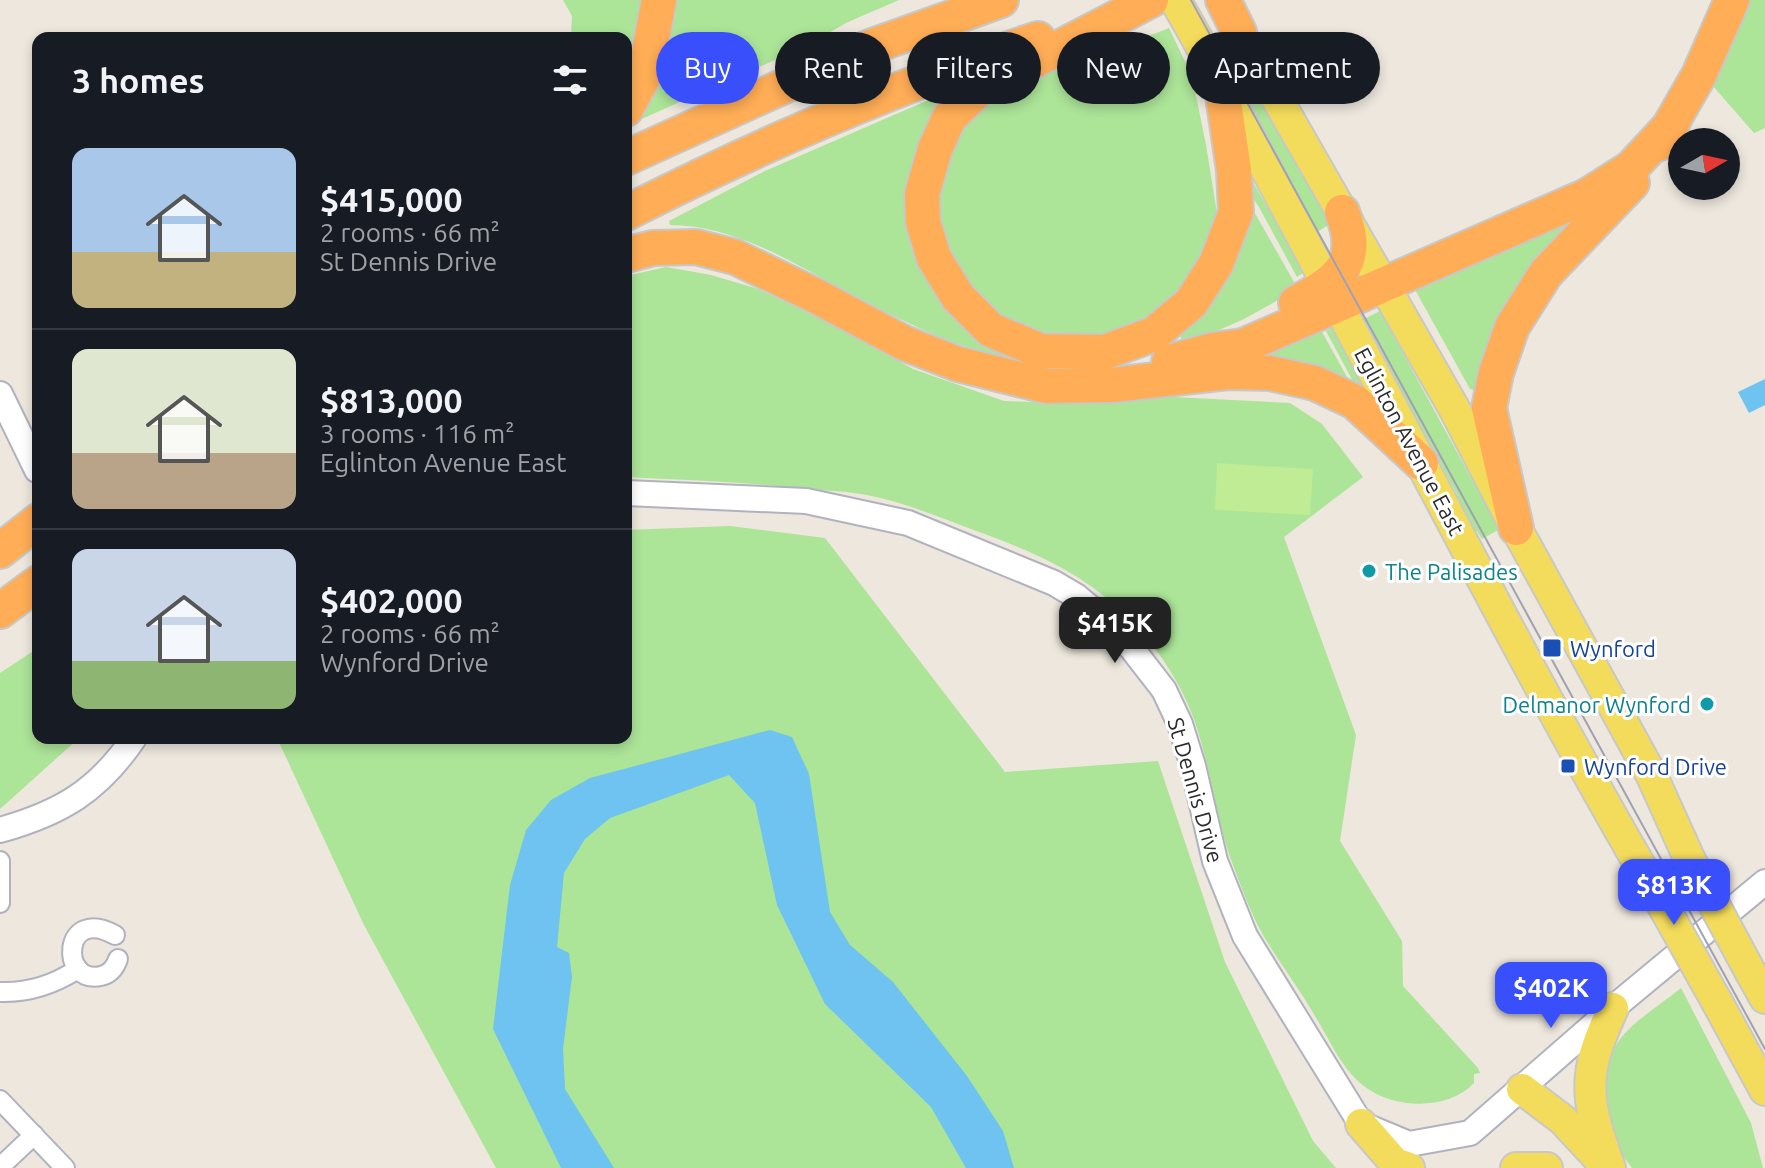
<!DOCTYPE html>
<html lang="en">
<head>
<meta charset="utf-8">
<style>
  body { margin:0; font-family:Ubuntu,sans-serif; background:#242831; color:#f1f3f6; height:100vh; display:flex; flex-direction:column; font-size:30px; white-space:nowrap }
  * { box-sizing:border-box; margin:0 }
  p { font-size:26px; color:#9ea1a6 }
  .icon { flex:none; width:44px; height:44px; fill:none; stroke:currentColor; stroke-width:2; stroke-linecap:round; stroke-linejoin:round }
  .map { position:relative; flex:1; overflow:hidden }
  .drawer { position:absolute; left:32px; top:32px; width:600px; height:712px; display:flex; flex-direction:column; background:#171b24; border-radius:16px; box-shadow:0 4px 12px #0003 }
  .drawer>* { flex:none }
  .hud { position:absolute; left:656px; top:32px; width:760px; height:72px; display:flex; gap:16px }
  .needle { width:52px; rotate:81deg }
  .buttons { position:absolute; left:1668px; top:128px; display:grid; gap:16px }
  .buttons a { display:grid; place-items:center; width:72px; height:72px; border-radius:50%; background:#171b24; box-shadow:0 4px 12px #0003; font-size:40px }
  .price { position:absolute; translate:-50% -68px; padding:0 18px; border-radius:16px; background:#3a4ffc; color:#fff; font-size:26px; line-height:52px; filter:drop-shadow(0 2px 4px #0008) }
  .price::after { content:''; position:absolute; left:50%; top:48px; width:24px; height:18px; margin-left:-12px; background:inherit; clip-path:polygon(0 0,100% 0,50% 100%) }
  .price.on { background:#222; color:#fff }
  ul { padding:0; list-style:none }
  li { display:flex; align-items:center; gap:24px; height:200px; padding:0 40px }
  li+li { border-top:2px solid #363941 }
  li span { display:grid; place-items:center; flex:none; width:224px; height:160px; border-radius:16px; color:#555 }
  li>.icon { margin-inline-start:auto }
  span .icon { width:96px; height:96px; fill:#fffc; stroke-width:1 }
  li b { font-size:34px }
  h2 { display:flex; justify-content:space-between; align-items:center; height:96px; padding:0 40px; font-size:34px }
  .tag { padding:0 28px; border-radius:36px; background:#171b24; box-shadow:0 4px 12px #0003; font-size:28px; line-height:72px }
  .tag.on { background:#3a4ffc; color:#fff }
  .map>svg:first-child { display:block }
</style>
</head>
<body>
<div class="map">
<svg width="1765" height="1168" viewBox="0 0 1765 1168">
  <rect width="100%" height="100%" fill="#ede7dd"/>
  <g fill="#ace498">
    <path d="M563,0H643L633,64L626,78V38H571L572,16Z"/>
    <path d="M678,0H899L848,22L802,48L637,121L666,62Z"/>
    <path d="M1750,0H1765V128L1754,133L1713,86Z"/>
    <path d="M1169,28L1192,76L1206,145L1217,213L1208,239L1184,283L1158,309L1131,325L1100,335H1042L1013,323L981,302L953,264L937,209L946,154L974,105L1080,51L1154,34Z"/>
    <path d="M1227,38L1330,224L1317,232L1214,46Z"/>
    <path d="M933,98L939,107C905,156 910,187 913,243L1039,366C977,355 919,330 862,300C803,269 739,225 670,225L669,221L765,171Z"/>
    <path d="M1250,177L1304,272L1297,277L1259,207L1253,198L1244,192Z"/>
    <path d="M1582,206L1477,391L1470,389L1413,286Z"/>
    <path d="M1252,208L1298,289L1244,319L1185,345L1176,329Z"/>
    <path d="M666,267L711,275L755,288L821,318L913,369L1004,401L1099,404L1154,396L1290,403L1322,424L1363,477L1284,537L1356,735L1340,841L1402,941L1403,986L1478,1068L1480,1073L1474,1074V1083C1449,1110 1397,1109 1368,1089C1342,1071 1331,1042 1315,1016C1299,988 1279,962 1263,935C1249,910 1240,883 1230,857C1215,813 1210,766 1195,722C1178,675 1148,633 1109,600C1073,569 1026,549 982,533C944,519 907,503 867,495C847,491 827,491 807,489C747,482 686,480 626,477V276Z"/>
    <path d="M1380,311L1476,487L1479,485L1501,519L1495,522L1498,530L1482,539L1477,531L1470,535L1454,497L1458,496L1362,320Z"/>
    <path d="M1316,321L1353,388L1244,361Z"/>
    <path d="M1334,327L1363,381L1355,385L1326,331Z"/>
    <path d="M730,526L825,538L1005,772L1158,761L1225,962L1313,1141L1336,1168H496L364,925L277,738H626V530Z"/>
    <path d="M38,648V738H79L0,809V673Z"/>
    <path d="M1681,988L1751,1123L1763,1168H1632C1621,1154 1609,1137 1605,1119C1599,1090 1606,1052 1627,1031C1643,1015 1664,1002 1681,988Z"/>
  </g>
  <path fill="#bfec94" d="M1217,463L1313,469L1310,515L1215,510Z"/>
  <g fill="#6ec3f0">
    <path d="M1765,379V405L1749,413L1738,392Z"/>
    <path d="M770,730L792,737L809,774L830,912L850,945L893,982L967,1076L1003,1131L1014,1168H966L931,1107L825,1004L777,905L755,803L729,775L610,818L585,839L564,873L557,947L569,953L572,977L563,1049L565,1089L614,1168H561L493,1029L510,885L526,830L551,800L590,778Z"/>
  </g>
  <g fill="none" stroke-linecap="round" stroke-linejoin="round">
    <g stroke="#b1b2bf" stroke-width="22">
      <g id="minor">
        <path d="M0,861V903"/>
        <path d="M115,935C62,905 59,985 101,976C110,974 115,968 118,959"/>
        <path d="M0,992C29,993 53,985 78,969"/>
        <path d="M0,1100L65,1168"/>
        <path d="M0,1167L34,1135"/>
      </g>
    </g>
    <g stroke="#b1b2bf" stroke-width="28">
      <g id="tertiary">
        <path d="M0,394L37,470"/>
        <path d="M626,493L806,501L908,523L1054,583L1076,596L1119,632L1164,690L1180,724L1193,766L1215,861L1245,936L1361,1124L1409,1144L1470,1133L1613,1008L1765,882"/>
        <path d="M0,830C61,813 98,791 134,738"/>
      </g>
    </g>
    <g stroke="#c8c8c8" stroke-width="34">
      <g id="primary">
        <path d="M1175,0C1214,66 1248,135 1284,203C1406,431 1522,663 1652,886"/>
        <path d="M1227,11L1455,410L1516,528L1652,776L1689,858"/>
        <path d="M1751,973L1765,998"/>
        <path d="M1717,1002L1765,1090"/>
        <path d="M1522,1089L1563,1120L1603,1163"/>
        <path d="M1361,1124L1395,1163L1409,1168"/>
        <path d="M1516,1168H1547"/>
        <path d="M1610,1168C1600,1139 1587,1106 1591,1075C1593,1052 1604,1029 1613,1008"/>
      </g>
    </g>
    <g stroke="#c8c8c8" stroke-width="38">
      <g id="motorway">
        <path d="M1151,0L978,90L949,118L935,149L922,194L923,222L934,258L958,297L991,330L1041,351L1105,352L1154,334L1191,303L1216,264L1236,212L1234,170L1221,82"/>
        <path d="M1223,0L1239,32"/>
        <path d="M626,109L645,74L659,0"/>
        <path d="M1660,143L1699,75L1732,0"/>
        <path d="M626,158L870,47L1001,0"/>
        <path d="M626,213C758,146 897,86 1038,39"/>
        <path d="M626,255L653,248L696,247L735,257L816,296L904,343L958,364L1047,386L1112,385L1228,372L1270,373L1315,383L1355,402L1421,463"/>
        <path d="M1296,303C1338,281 1363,263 1342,212"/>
        <path d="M1169,362L1212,350L1243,346L1587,196L1631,168L1672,124"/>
        <path d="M1516,528L1489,408L1496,373L1512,327L1546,273L1632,183"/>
        <path d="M0,551L38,521"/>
        <path d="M0,611L38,583"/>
      </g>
    </g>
    <use href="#minor" stroke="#fff" stroke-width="18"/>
    <use href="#tertiary" stroke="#fff" stroke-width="24"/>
    <use href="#primary" stroke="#f3dc5c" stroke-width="30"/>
    <use href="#motorway" stroke="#ffad56" stroke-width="34"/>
    <path stroke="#9fa1b5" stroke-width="2" d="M1191,0L1765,1049"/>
    <g stroke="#c8c8c8" stroke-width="34" stroke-linecap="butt">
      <g id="primary-bridge">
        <path d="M1689,858L1751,973"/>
        <path d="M1652,886L1717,1002"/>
      </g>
    </g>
    <use href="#primary-bridge" stroke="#f3dc5c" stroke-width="30"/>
  </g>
  <g fill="#0f9aa8" stroke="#fff" stroke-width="3">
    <circle cx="1369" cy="571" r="8"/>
    <circle cx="1707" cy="704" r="8"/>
  </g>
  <g fill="#1a4fb4" stroke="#fff" stroke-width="3">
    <rect x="1542" y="638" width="20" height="20" rx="4"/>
    <rect x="1560" y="758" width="16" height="16" rx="4"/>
  </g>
  <g text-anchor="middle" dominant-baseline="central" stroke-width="6" stroke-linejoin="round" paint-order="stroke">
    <g font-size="22" fill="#2b2b2b" stroke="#fff">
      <text transform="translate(1410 441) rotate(62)">Eglinton Avenue East</text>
      <text transform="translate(1196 790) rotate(74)">St Dennis Drive</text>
    </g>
    <g font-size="22" fill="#0d838f" stroke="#fff" text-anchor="start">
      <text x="1385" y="571">The Palisades</text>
      <text x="1691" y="704" text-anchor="end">Delmanor Wynford</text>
    </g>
    <g font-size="22" fill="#164399" stroke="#fff" text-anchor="start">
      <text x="1570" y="648">Wynford</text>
      <text x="1584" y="766">Wynford Drive</text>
    </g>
  </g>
</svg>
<div class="buttons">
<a><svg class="needle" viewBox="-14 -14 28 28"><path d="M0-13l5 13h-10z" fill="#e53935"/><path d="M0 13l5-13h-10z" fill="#9ea1a6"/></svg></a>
</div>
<b class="price on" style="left:1115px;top:665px">$415K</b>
<b class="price" style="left:1674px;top:927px">$813K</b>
<b class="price" style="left:1551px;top:1030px">$402K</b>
<div class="hud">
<a class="tag on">Buy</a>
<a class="tag">Rent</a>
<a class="tag">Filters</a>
<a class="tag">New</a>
<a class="tag">Apartment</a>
</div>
<section class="drawer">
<h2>3 homes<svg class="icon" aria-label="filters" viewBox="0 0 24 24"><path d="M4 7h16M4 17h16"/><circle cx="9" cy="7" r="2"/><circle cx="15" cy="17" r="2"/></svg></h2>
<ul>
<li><span style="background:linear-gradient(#a9c7e8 65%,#c2b280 0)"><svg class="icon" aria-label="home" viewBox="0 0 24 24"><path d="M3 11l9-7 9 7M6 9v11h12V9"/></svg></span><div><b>$415,000</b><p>2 rooms · 66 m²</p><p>St Dennis Drive</p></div></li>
<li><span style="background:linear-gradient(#dfe7d0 65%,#b9a48a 0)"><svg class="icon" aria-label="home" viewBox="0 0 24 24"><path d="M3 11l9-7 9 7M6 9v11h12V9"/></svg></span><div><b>$813,000</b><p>3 rooms · 116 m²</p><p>Eglinton Avenue East</p></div></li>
<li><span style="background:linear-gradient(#c9d6e8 70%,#8fb573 0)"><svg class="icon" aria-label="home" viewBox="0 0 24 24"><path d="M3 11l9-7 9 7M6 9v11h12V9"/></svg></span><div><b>$402,000</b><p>2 rooms · 66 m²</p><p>Wynford Drive</p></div></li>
</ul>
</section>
</div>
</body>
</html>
